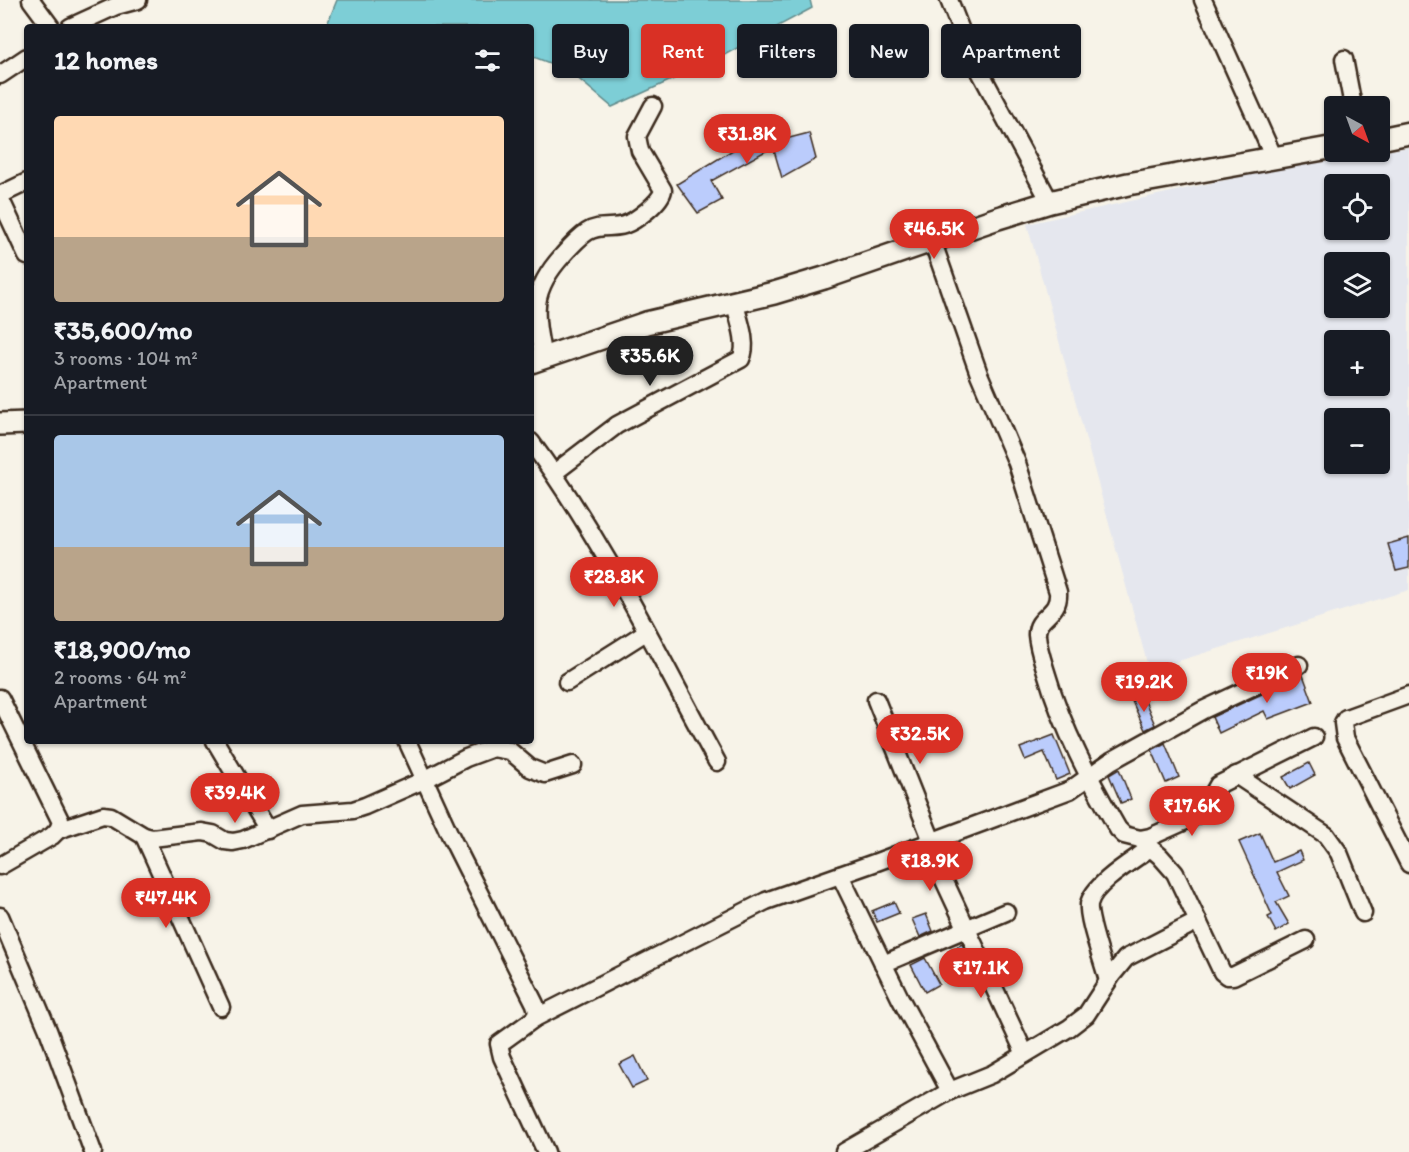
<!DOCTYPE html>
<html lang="en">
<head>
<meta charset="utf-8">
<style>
  body { margin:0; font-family:Itim,sans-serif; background:#242831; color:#f1f3f6; height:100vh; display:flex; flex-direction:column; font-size:22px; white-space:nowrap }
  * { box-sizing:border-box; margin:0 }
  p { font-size:20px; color:#9ea1a6 }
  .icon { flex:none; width:33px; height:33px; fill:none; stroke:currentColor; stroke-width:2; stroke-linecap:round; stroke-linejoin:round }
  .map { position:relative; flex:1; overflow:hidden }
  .side { position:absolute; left:24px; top:24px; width:510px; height:720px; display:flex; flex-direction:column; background:#171b24; border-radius:6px; box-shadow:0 2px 4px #0004 }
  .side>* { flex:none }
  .guide { position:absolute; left:552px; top:24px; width:570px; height:54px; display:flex; gap:12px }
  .needle { width:39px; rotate:139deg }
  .buttons { position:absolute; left:1324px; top:96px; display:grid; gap:12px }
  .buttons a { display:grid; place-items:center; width:66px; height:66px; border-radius:6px; background:#171b24; box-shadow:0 2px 4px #0004; font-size:30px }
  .price { position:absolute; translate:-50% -51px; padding:0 14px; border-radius:21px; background:#d93025; color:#fff; font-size:20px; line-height:39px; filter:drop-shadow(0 2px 3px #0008) }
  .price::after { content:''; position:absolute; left:50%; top:36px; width:18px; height:14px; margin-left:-9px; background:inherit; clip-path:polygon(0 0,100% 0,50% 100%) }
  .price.on { background:#222; color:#fff }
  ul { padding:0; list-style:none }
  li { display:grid; align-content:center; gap:12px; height:318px; padding:0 30px }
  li+li { border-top:2px solid #363941 }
  li span { display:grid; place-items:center; height:186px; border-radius:6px; color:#555 }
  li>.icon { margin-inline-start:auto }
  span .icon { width:108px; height:108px; fill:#fffc; stroke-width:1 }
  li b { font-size:26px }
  h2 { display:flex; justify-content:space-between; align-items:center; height:72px; padding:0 30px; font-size:26px }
  .pill { padding:0 21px; border-radius:6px; background:#171b24; box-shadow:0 2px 4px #0004; font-size:21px; line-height:54px }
  .pill.on { background:#d93025; color:#fff }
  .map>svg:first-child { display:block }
</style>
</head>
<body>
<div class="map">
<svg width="1409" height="1152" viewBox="0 0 1409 1152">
  <rect width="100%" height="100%" fill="#f7f3e8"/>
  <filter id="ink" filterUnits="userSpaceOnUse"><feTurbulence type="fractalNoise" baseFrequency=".0167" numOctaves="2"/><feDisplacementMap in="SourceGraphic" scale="12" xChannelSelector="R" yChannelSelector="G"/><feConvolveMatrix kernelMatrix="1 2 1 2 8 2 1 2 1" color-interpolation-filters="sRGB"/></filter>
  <g filter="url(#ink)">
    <path fill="#e5e7ee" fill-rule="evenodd" d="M1409,147V590L1149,670L1027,224L1243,176ZM1335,184H1380V230H1335ZM1335,262H1380V308H1335ZM1335,340H1380V386H1335ZM1335,418H1380V464H1335Z"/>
    <path fill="#7dced6" stroke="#638c8c" stroke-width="1.5" d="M337,0H810L812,8L713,61L612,107L568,70L531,56V27H326Z"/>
    <g fill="#bbccfc" stroke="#3b2a1e" stroke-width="1.5">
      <path d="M767,129L774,142L809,133L816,159L782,178L773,147L711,181L722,200L698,213L677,184Z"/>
      <path d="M1409,538V568L1396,571L1388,544Z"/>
      <path d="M1303,675L1313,702L1268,719L1264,711L1219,733L1212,717Z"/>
      <path d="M1143,696L1155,725L1145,730L1132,701Z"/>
      <path d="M1054,735L1070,774L1056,780L1044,752L1025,760L1020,748Z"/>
      <path d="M1165,743L1179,777L1166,783L1152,750Z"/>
      <path d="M1309,763L1315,775L1290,789L1283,777Z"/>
      <path d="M1119,769L1131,799L1121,803L1109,775Z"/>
      <path d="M1260,833L1273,862L1299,851L1303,860L1277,872L1289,896L1276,902L1289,924L1276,932L1268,917L1272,915L1239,842Z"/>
      <path d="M894,902L899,913L877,922L872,911Z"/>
      <path d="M926,914L933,931L920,937L912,919Z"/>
      <path d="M962,944L974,970L961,976L949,951Z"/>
      <path d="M925,958L939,984L925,992L911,965Z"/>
      <path d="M635,1056L647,1081L632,1088L619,1064Z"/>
    </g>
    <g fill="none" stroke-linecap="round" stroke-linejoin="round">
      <g stroke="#3b2a1e" stroke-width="21">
        <g id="minor">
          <path d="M31,0L51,27"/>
          <path d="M949,0L969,51L1050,202"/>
          <path d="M1203,0L1274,158"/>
          <path d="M70,27L116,6L138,0"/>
          <path d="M1344,59L1353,106"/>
          <path d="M0,75L27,57"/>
          <path d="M0,195L27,182"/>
          <path d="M0,198L27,256"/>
          <path d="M932,240L979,374L1017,463L1058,592C1060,616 1036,615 1037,635C1038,648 1043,662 1047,675C1063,730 1090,780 1118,829L1124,835L1140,839L1150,837L1190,819L1205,808L1218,785L1314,737"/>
          <path d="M543,358C534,312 530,291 563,255C571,246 578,238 587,232C599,224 612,229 624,225C636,221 661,202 663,190L640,151L637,136L653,106"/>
          <path d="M531,442C604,541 658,654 717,762"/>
          <path d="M554,473L617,425L741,359C749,344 738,317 734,301"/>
          <path d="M567,682L646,632"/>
          <path d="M1409,695L1346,718L1343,723L1345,738L1409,864"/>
          <path d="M0,698L61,822L58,830L52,836L0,866"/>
          <path d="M876,700L932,841L943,878L1025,1054"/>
          <path d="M215,741L268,830"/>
          <path d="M407,741L450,835L535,1004L537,1011L535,1018L499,1044L502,1057L546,1152"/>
          <path d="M1236,775L1326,835L1339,853L1363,913"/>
          <path d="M58,830L103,815L111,816L144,836L152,838L202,832L213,834L225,841L233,842L243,840L302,814L353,810L365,806L424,780L466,758L493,748L510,751L530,768L545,774L573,765"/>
          <path d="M144,836L221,1007"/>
          <path d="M1140,839L1160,856L1175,873L1222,972L1227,976H1233L1306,940"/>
          <path d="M840,875L900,998L950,1091"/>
          <path d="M0,916L48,1030L93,1152"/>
          <path d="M883,964L1006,912"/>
          <path d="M1108,981C1104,964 1087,919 1089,904C1093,884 1134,860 1150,848"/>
          <path d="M535,1018L766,901L874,863L1070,790L1111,761L1203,710L1299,665"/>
          <path d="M844,1152L950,1091L992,1074L1069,1028L1086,1015L1112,975L1126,958L1198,921"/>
        </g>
      </g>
      <g stroke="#3b2a1e" stroke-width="26">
        <g id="major">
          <path d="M1380,139L1409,133"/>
          <path d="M531,362L646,323L774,293L824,278L998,218L1050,202L1128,184L1335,147"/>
          <path d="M0,424L27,423"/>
        </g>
      </g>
      <use href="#minor" stroke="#f7f3e8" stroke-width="16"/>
      <use href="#major" stroke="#f7f3e8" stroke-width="21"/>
    </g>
  </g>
</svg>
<div class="buttons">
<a><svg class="needle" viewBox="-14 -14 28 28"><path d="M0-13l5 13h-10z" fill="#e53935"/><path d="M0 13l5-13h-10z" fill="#9ea1a6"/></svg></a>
<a><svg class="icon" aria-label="locate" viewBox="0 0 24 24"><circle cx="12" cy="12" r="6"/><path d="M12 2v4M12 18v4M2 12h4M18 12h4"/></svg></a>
<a><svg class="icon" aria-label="layers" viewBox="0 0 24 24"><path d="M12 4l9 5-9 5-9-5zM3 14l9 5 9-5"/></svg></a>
<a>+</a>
<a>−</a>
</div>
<b class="price" style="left:747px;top:165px">₹31.8K</b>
<b class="price" style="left:934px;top:260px">₹46.5K</b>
<b class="price on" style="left:650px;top:387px">₹35.6K</b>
<b class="price" style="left:614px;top:608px">₹28.8K</b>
<b class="price" style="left:1267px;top:704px">₹19K</b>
<b class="price" style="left:1144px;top:713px">₹19.2K</b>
<b class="price" style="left:920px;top:765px">₹32.5K</b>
<b class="price" style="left:235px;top:824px">₹39.4K</b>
<b class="price" style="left:1192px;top:837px">₹17.6K</b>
<b class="price" style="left:930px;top:892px">₹18.9K</b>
<b class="price" style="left:166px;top:929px">₹47.4K</b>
<b class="price" style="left:981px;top:999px">₹17.1K</b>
<div class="guide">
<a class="pill">Buy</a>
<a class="pill on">Rent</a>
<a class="pill">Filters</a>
<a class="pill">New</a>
<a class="pill">Apartment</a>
</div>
<section class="side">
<h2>12 homes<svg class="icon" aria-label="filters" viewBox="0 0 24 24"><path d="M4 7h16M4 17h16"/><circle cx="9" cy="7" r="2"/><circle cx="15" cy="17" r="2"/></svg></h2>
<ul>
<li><span style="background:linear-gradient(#ffd9b3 65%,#b9a48a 0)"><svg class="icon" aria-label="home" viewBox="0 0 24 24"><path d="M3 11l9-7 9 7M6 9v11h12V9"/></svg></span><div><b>₹35,600/mo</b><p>3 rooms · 104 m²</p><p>Apartment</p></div></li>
<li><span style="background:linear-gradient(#a9c7e8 60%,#b9a48a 0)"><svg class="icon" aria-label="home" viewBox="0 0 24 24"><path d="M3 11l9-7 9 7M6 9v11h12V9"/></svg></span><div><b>₹18,900/mo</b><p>2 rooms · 64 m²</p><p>Apartment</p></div></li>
</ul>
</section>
</div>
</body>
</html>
